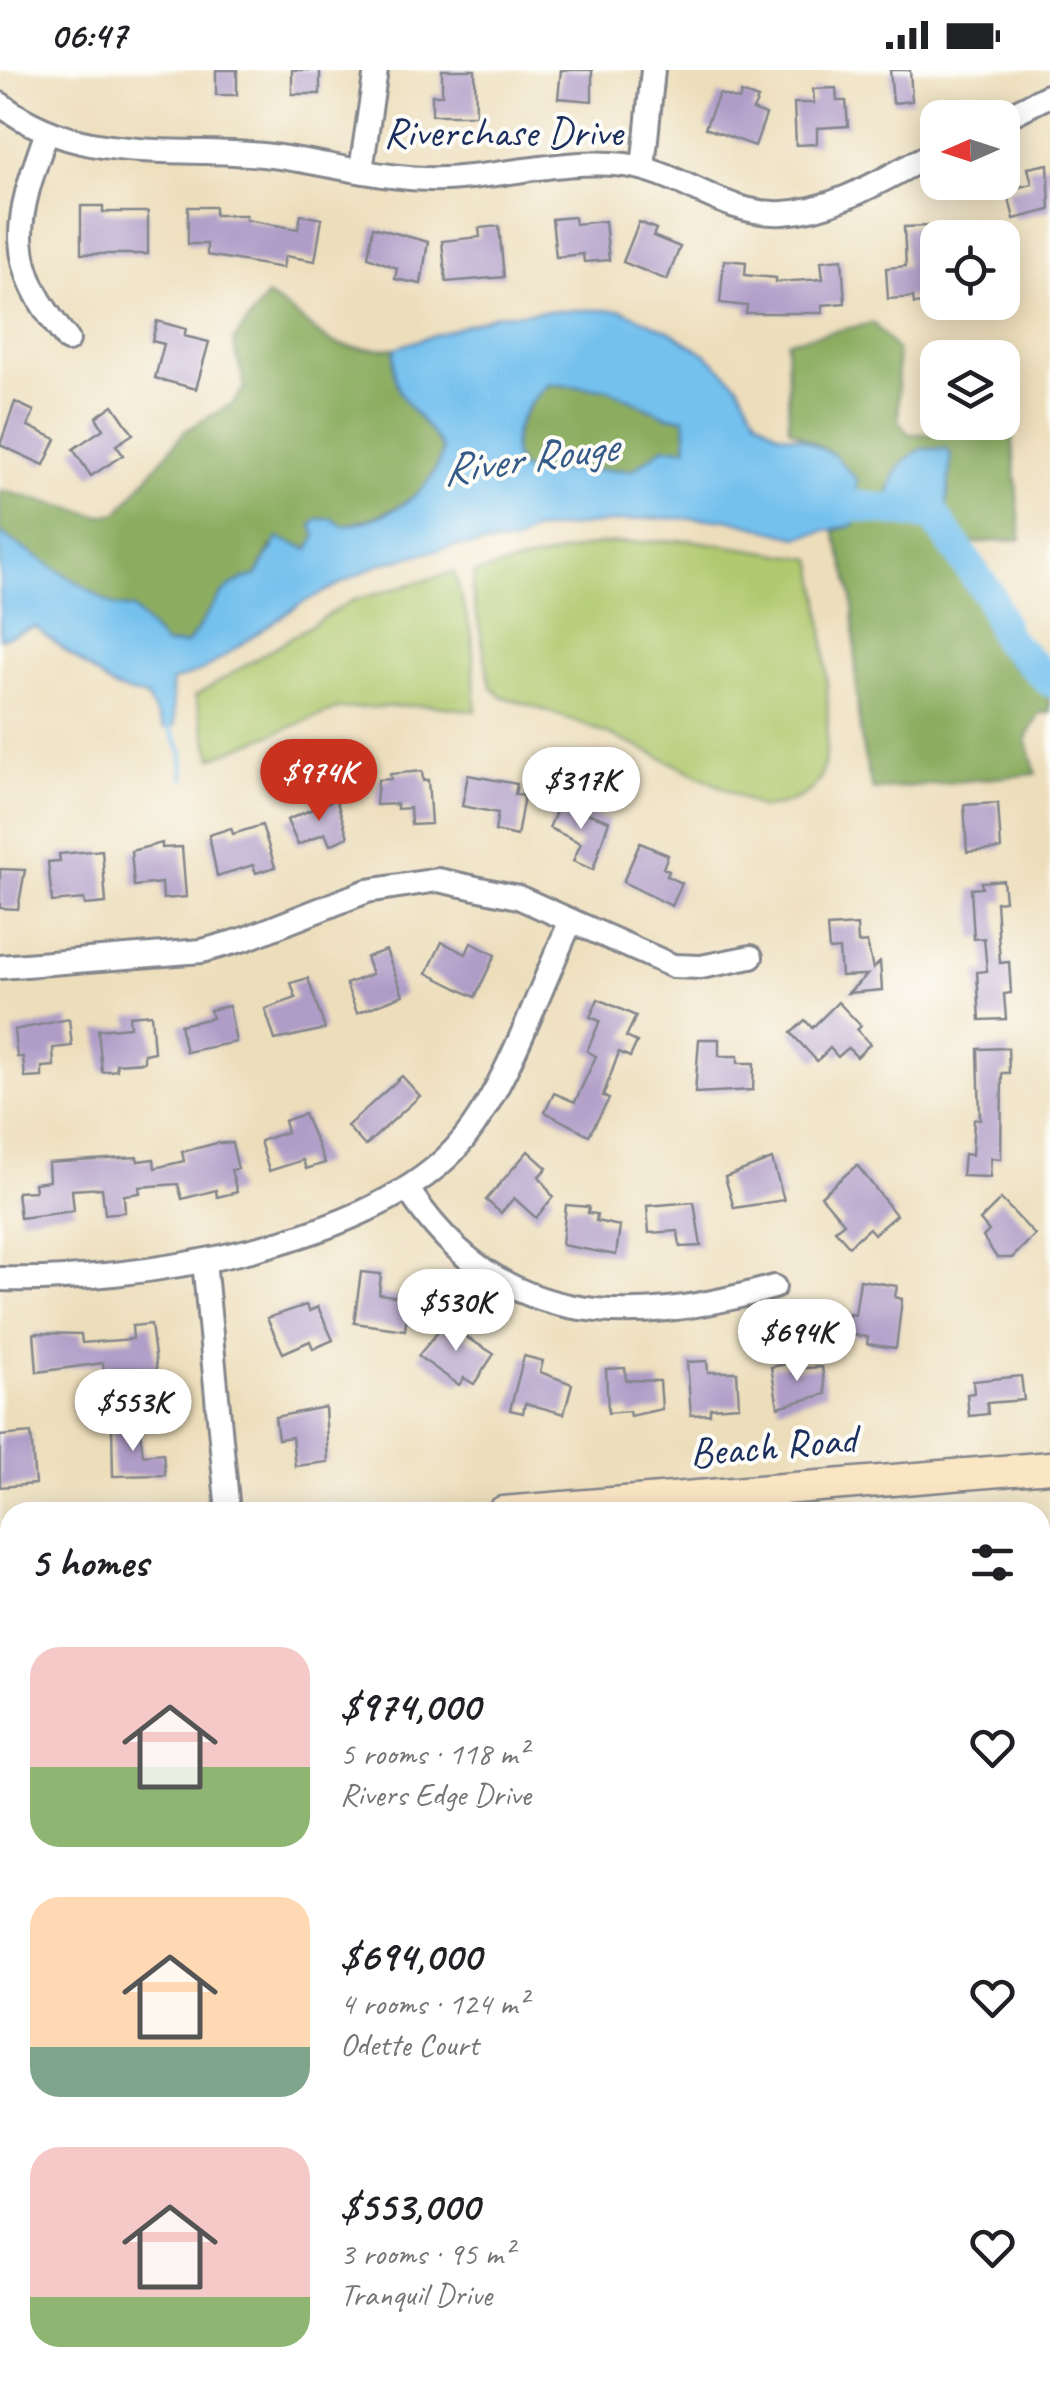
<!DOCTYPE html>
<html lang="en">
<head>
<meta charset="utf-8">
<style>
  body { margin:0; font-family:Caveat,sans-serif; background:#f2f2f2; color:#202124; height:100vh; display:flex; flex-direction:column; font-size:38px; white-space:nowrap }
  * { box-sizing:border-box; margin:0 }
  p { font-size:32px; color:#757577 }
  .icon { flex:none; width:55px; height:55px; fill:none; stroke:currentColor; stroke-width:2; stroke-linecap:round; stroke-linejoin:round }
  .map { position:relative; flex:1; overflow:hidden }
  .side { position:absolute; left:0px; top:1432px; width:1050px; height:892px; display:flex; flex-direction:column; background:#fff; border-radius:30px 30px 0 0; box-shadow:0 5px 25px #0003 }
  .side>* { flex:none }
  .needle { width:65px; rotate:267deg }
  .buttons { position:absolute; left:920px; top:30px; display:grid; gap:20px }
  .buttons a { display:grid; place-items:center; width:100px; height:100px; border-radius:20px; background:#fff; box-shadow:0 5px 25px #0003; font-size:50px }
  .price { position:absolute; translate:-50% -85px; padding:0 22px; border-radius:35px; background:#fff; color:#222; font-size:32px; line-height:65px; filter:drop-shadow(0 2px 5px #0008) }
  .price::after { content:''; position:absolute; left:50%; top:60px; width:30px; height:22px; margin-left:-15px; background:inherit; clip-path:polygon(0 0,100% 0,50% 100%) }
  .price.selected { background:#c8321e; color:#fff }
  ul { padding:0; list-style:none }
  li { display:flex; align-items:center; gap:30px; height:250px; padding:0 30px }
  li span { display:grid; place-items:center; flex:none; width:280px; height:200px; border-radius:30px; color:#555 }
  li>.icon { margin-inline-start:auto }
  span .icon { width:120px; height:120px; fill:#fffc; stroke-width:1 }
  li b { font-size:42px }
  h2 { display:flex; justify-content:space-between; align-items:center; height:120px; padding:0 30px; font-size:42px }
  .status { display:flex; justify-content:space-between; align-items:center; height:70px; padding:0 50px; background:#fff; direction:ltr }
  .status svg { height:28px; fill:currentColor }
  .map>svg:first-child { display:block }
</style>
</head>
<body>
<div class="status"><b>06:47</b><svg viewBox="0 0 49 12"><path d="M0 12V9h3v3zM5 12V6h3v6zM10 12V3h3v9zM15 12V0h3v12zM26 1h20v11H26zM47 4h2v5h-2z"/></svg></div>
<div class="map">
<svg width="1050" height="2324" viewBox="0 0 1050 2324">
  <rect width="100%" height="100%" fill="#fdfcf7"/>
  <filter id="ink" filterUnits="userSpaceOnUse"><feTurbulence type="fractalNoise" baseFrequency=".01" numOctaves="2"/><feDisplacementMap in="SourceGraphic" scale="20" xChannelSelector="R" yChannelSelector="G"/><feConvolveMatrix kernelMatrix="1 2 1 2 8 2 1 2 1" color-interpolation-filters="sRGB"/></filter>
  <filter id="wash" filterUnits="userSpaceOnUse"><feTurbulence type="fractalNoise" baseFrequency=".0048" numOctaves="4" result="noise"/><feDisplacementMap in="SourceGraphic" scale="40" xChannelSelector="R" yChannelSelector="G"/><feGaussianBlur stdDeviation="2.25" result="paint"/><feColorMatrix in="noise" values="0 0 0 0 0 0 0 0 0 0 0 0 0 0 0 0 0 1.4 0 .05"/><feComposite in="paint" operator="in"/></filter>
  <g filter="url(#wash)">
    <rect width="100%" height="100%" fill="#eddebb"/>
    <g fill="#b0c96e" stroke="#667c66" stroke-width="2.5">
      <path d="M690,470L813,489C823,530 836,672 820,708C812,727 779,737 761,738C671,690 599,656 501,626L491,617L472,520L475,503L599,474Z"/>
      <path d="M454,502L472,565L476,641L429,635L337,639L212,688L195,626L351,531Z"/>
      <path d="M10,1511V2175L0,2176V1512Z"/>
    </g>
    <g fill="#8cad61" stroke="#546e60" stroke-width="2.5">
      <path d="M267,226C329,260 311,283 395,278C387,332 419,338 443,380C427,442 368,446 316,466L309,480L298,475L271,476L256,507C218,511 210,547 187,574L165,575L133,539L114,537L0,463V420L100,446L118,443L185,361L233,333L245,317L233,271Z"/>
      <path d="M873,253L897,280L899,352L909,364H947L951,353L1002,352L1003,307L1007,306L1021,469L972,473L967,505C973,513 980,522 985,532C994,551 992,574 1007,592C1027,615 1050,603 1050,643H1040L1026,668L1036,704L873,720C852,651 858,605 853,536C851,511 840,484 834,460L854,455L835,386L789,358L787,271Z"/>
      <path d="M549,314L608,319L666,346L685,348L687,378L664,377L634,400H522C501,374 526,333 549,314Z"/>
    </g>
    <g fill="#75c1ee" stroke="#4878a6" stroke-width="2.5" fill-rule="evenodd">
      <path d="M559,240H622L669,261L707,285L738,314L757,348L778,363L801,368L835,386L857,410L854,455L797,467L727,449L650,448L532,461L516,472L450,477L380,494L300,534L204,600L171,612L175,656L164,658L146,627L114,618L35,557L0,569V463L114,536L133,539L165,575L187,574C210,546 218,512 256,506L278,468L309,480L316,466L312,455L318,449H333L343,456C389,449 432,425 443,380C419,338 387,332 395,278L496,245ZM549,314L608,319L666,346L685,348L687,378L664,377L633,400H522C500,374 526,332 549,314Z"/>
      <path d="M922,379H947L951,386L946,443L935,458L889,447C886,417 894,393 922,379Z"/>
    </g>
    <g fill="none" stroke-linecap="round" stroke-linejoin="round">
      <g stroke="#75c1ee" stroke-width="5">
        <path d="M168,655L182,683L184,708"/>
        <path d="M0,1607L10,1593"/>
      </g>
      <path stroke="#75c1ee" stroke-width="32" d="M814,422L842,434L934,446L990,526L1006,569L1050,611"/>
    </g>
    <g id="blocks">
      <g fill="#af9cc7">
        <rect x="216" y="0" width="21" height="25"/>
        <rect x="292" y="0" width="28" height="24"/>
        <path d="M442,0H475L476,45H432V25H442Z"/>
        <path d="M561,0H592V31L558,28Z"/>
        <path d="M890,0H910L912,31L893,33Z"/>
        <path d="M836,18L837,31H846L848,56L817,58V74L796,75L794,33H814L813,19Z"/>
        <path d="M741,23L758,29L753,40L766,45L755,76L705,58L719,24L739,30Z"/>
        <path d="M1048,94L1050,140L1014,149L1007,120L1032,114L1028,98Z"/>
        <path d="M81,136H103V142H148V184H81Z"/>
        <path d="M188,137H215V145H246V150L298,159L301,145L322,149L315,191L285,186L283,198L207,185V174H188Z"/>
        <path d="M574,147L575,154L605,151L609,190L584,192L583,184L556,187L552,149Z"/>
        <path d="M639,152L656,159L653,166L680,177L667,210L623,192Z"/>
        <path d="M499,156L504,207L446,212L442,171L480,167L479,158Z"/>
        <path d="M928,156L933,232L914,234L913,227L888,229L886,198L906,196L904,157Z"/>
        <path d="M373,157L428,172L421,214L395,209L397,198L368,187Z"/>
        <path d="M842,189L845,233L822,235L823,243H746L747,236L720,233L724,190L746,192L745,205L776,208V212L823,209L821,191Z"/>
        <path d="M157,251L186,259L184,266L209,272L196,319L155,308L164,274L152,271Z"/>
        <path d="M15,332L34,341L28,356L56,369L44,395L0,375Z"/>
        <path d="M113,335L133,364L116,375L123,385L91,406L73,379L103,359L96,347Z"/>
        <path d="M422,701L423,711L428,710L431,754L411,755L410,738L397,739V734L376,735L378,710L391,709L390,704Z"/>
        <path d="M468,705L517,714L515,724L524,726L517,766L495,761L498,743L462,736Z"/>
        <path d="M336,729L348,767L330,775L325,763L298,775L287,750Z"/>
        <path d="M560,733L609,751L593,800L573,791L581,773L549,758Z"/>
        <path d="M998,733L1001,779L967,782L964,735Z"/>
        <path d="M262,755L275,797L256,803L253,795L217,806L209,765L231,758L233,764Z"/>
        <path d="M162,773V778L182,777L186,827L163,829L162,813L134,816L131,781Z"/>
        <path d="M640,773L668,785L663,798L669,801L667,806L682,813L672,836L623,812Z"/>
        <path d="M102,780L106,833L85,835L84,829L52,832L48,792L60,791L59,784Z"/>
        <path d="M0,799L25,800L18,839L0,838Z"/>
        <path d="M1003,810L1005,831L996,832L1000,893L1009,892L1011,923L1004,924L1006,949L980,950L977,902L987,901L984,868L974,869L971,819L982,818L981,812Z"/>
        <path d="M857,855L858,873L867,872L873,899L880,892L882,920L848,923L867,905L841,906L839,879L829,880L827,857Z"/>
        <path d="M442,872L466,884L471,873L495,885L475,927L427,903Z"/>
        <path d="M386,880L403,925L357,943L346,914L372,904L366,887Z"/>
        <path d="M308,908L325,959L275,970L265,939L296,928L291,913Z"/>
        <path d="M598,929L636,946L626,967L637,972L630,987L619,982L603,1026L609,1029L589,1065L545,1042L554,1023L575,1032L596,986L587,981L600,951L590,947Z"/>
        <path d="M838,932L861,956L857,960L870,974L857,987L848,978L838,987L830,978L817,991L791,963L805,950L812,958Z"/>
        <path d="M229,936L236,972L186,982L180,955L212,948L210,940Z"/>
        <path d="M151,944L154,982L144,984V992L116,994L117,1000L102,1002L98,960L130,957L129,946Z"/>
        <path d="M69,949L72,976L53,978L54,996L42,997V1007L25,1008L23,987H17L14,960Z"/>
        <path d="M699,969H719V986H738V993H754L753,1020L695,1023Z"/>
        <path d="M1008,978L1009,1003H1002L1001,1089L991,1088L990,1107L962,1106L964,1084L972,1085L974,1049H980L978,979Z"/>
        <path d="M402,1006L420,1026L365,1076L347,1056Z"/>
        <path d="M304,1044L325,1093L306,1099L303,1090L269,1101L260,1071L287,1062L284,1051Z"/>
        <path d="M217,1073H232L238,1099L231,1100L237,1122L217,1127L216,1120L182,1129L178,1114L139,1117L140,1123L124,1125L125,1142L105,1144L102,1118L72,1120L74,1141L20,1148L17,1122L35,1121L34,1113L49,1111L48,1093L137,1087L138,1091L154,1089L155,1098L184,1091L182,1082Z"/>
        <path d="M528,1081L547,1098L539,1106L553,1127L536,1148L514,1128L501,1143L486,1130Z"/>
        <path d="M772,1089L784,1130L734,1138L725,1107Z"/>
        <path d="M857,1095L896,1145L874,1164L869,1158L849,1176L835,1160L844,1153L821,1126Z"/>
        <path d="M1001,1129L1035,1165L1012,1188H997L983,1167L989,1161L980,1150Z"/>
        <path d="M694,1132L701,1176L680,1177L678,1161L649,1163L647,1136Z"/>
        <path d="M566,1135L589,1137L588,1143L597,1144L596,1151L620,1156L616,1185L562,1175Z"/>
        <path d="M361,1202L381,1204L379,1224L409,1228L405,1260L354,1253Z"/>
        <path d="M860,1210L897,1216L895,1227L902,1229L896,1278L867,1274L868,1267L846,1264L849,1244L855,1245Z"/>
        <path d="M306,1235L309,1241L318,1237L333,1270L313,1279L310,1271L283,1283L267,1248Z"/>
        <path d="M450,1248L467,1259L463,1265L494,1284L474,1314L464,1308L459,1315L418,1286Z"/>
        <path d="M151,1254L157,1302L104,1306L103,1293L37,1302L34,1263L81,1264L82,1273L133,1269L132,1256Z"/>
        <path d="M524,1286L543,1291L540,1302L572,1314L564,1344L525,1333L523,1343L510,1340Z"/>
        <path d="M707,1291L708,1302H737L739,1336L710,1338V1344L691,1345L687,1292Z"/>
        <path d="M791,1293L792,1299L822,1297L826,1324L778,1337L771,1297Z"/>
        <path d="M625,1298L626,1310L660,1311L662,1339L630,1346L629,1341L608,1343L606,1299Z"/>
        <path d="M1021,1306L1024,1330L987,1333L988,1344L969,1346L967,1324L974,1323L973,1311Z"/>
        <path d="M325,1337L328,1392L295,1396L292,1367L278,1369L275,1347Z"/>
        <path d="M139,1354L143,1385L163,1383L165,1405L113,1406L112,1357Z"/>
        <path d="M31,1363L35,1414L0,1417V1366Z"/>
      </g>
    </g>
  </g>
  <g filter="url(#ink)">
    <use href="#blocks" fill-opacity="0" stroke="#84868c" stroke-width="2.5"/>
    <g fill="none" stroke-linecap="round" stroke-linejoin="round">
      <g stroke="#84868c" stroke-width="28">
        <g id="street">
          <path d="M0,34C80,95 170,76 263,85C323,91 383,111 444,109C503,107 565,88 625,95C682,102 723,146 783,143C839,140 889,105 938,81"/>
          <path d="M1002,49L1050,25"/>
          <path d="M47,62C14,152 4,192 68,270"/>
          <path d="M643,98L653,0"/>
          <path d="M361,100L376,0"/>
          <path d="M0,897L202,881L245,869L367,821L438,810L518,827L673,896L701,897L751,887"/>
          <path d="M409,1121C500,1260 629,1258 774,1217"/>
          <path d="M204,1191L228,1442"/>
          <path d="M0,1209C130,1213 378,1176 463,1070C508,1014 540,917 571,851"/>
          <path d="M0,2310H10"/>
          <path d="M50,2315L80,2324"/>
          <path d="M457,2315L458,2324"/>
          <path d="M782,2315L783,2324"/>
          <path d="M119,2324L126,2315"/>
          <path d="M186,2324L187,2315"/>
        </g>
      </g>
      <g stroke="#84868c" stroke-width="35">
        <g id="secondary">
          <path d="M503,1442L1050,1397"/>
          <path d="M0,1488L10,1487"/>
        </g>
      </g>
      <use href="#street" stroke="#fff" stroke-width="22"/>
      <use href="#secondary" stroke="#fbe6c4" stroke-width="30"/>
    </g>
  </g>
  <g text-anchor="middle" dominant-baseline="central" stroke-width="8" stroke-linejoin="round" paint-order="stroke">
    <g font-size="42" fill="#1b2f5e" stroke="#fdfcf7">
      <text x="503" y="62">Riverchase Drive</text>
      <text transform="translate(773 1376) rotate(-5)">Beach Road</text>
    </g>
    <g font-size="45" font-style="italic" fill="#365b89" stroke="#fdfcf7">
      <text transform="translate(529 388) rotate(-8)">River Rouge</text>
    </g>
  </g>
</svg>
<div class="buttons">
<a><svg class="needle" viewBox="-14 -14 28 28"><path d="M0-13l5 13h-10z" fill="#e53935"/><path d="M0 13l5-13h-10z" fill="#757577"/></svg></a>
<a><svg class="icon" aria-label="locate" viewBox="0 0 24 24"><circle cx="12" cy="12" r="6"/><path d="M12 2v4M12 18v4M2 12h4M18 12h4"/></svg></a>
<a><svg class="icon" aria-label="layers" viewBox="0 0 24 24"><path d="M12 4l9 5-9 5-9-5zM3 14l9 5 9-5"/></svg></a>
</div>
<b class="price selected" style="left:319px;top:754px">$974K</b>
<b class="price" style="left:581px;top:762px">$317K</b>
<b class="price" style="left:456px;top:1284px">$530K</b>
<b class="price" style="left:797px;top:1314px">$694K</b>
<b class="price" style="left:133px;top:1384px">$553K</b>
<section class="side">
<h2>5 homes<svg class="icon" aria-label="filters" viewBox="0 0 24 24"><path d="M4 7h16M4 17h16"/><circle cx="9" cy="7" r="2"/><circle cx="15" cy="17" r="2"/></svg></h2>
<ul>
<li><span style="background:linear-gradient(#f6c9c9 60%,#8fb573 0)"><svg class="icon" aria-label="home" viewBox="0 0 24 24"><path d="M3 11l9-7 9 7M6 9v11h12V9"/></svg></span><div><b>$974,000</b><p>5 rooms · 118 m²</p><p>Rivers Edge Drive</p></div><svg class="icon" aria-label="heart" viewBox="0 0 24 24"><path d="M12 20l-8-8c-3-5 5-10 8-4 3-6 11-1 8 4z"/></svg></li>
<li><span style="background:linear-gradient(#ffd9b3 75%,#7fa58c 0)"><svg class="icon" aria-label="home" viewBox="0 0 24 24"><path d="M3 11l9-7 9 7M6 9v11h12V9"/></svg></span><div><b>$694,000</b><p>4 rooms · 124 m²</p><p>Odette Court</p></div><svg class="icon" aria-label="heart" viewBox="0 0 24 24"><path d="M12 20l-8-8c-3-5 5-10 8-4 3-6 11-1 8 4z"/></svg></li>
<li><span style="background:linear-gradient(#f6c9c9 75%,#8fb573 0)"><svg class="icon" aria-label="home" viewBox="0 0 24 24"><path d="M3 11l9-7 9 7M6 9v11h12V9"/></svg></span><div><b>$553,000</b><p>3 rooms · 95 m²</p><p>Tranquil Drive</p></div><svg class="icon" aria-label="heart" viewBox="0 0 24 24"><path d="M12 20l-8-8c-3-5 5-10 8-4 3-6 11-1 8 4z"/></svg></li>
</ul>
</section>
</div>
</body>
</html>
